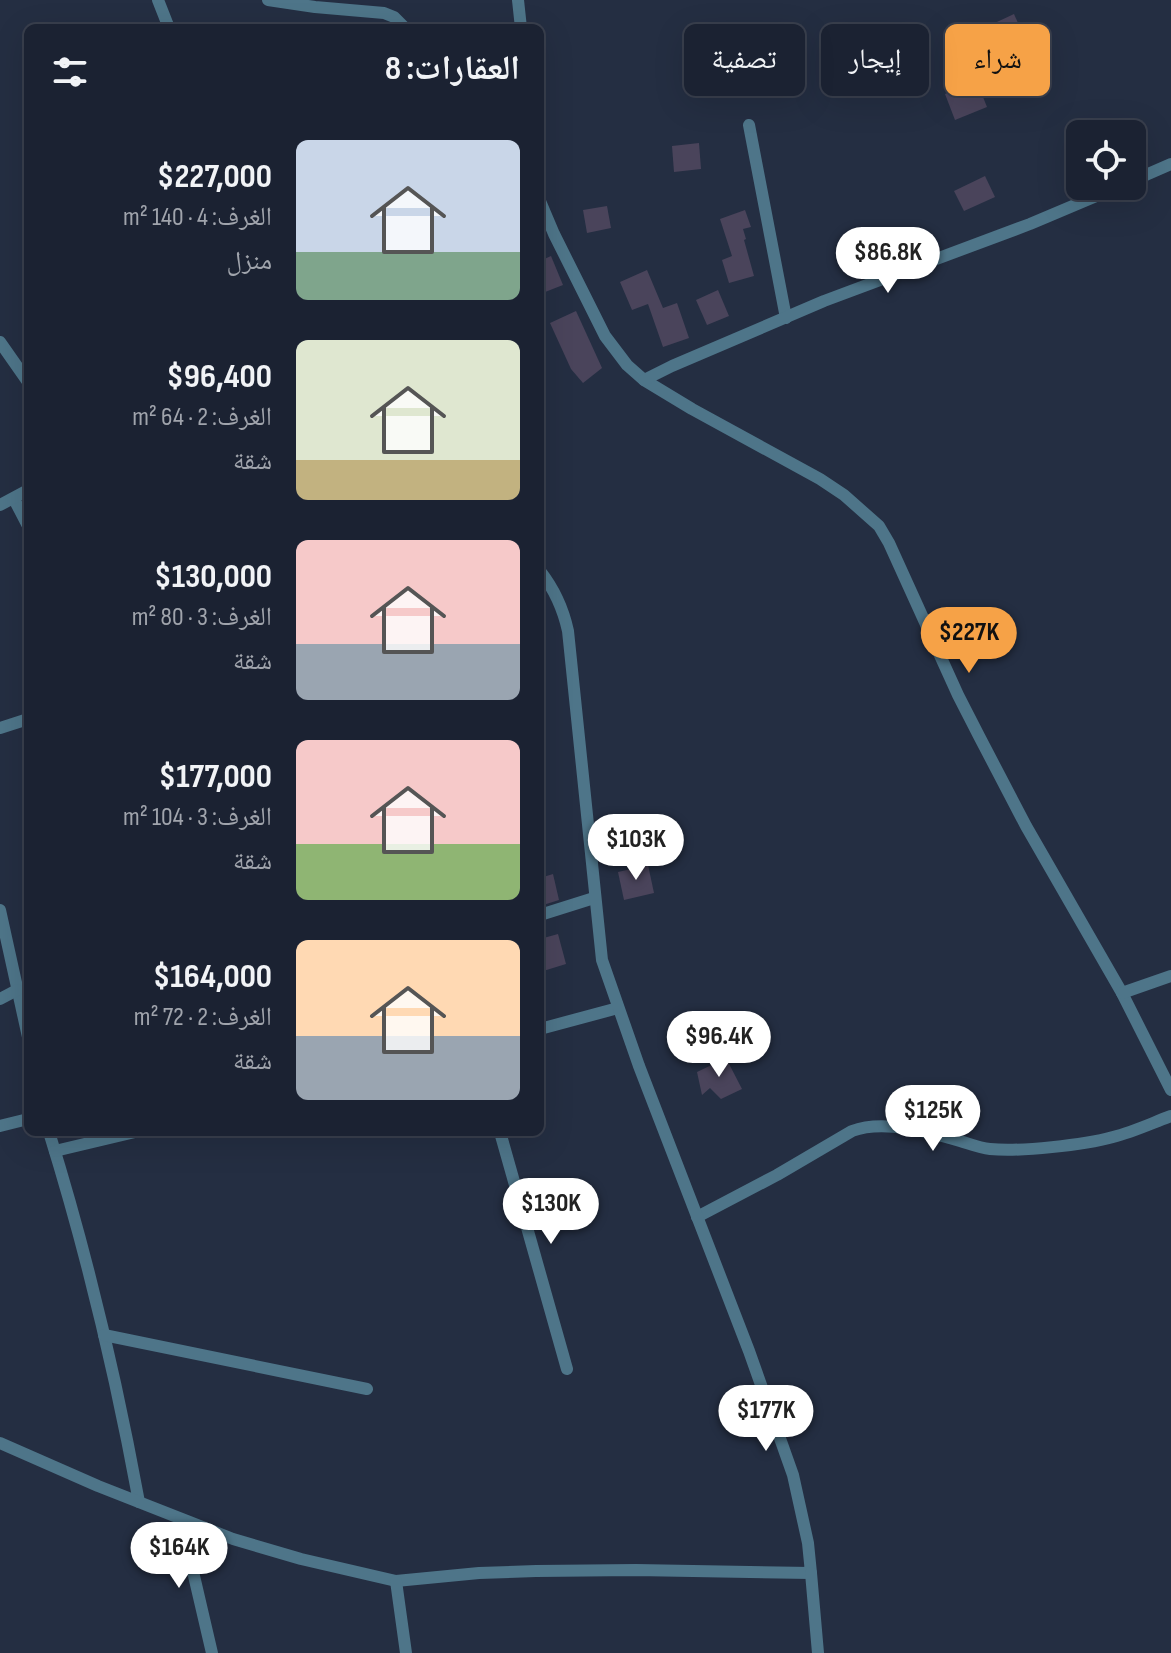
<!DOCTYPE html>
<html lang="ar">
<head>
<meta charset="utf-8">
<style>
  body { margin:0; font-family:"Sofia Sans Condensed","Noto Naskh Arabic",sans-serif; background:#282f3e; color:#f1f3f6; direction:rtl; height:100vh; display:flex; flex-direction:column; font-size:30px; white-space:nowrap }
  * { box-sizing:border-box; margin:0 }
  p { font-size:26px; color:#a0a4ac }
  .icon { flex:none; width:44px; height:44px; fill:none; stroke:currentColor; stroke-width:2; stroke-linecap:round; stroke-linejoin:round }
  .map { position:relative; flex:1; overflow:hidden; direction:ltr }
  .drawer { position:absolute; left:24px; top:24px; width:520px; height:1112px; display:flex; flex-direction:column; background:#1b2232; border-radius:12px; box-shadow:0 8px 32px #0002,0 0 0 2px #393f4d; direction:rtl }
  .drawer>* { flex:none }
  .top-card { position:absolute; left:568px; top:24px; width:482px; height:72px; direction:rtl; display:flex; gap:16px }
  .buttons { position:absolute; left:1066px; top:120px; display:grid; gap:16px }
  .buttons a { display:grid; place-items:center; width:80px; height:80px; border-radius:12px; background:#1b2232; box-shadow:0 8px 32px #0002,0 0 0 2px #393f4d; font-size:40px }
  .price { position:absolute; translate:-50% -68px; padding:0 18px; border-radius:28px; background:#fff; color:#222; font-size:26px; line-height:52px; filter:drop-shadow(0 2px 4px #0008) }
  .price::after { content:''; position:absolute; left:50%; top:48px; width:24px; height:18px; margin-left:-12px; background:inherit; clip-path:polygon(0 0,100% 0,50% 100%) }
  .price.active { background:#f6a247; color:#111 }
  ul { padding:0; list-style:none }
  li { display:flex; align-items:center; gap:24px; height:200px; padding:0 24px }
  li span { display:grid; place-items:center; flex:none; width:224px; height:160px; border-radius:12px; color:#555 }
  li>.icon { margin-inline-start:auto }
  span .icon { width:96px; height:96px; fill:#fffc; stroke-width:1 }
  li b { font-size:34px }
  h2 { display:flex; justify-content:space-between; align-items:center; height:96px; padding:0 24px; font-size:34px }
  .tag { padding:0 28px; border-radius:12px; background:#1b2232; box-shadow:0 8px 32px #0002,0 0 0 2px #393f4d; font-size:28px; line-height:72px }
  .tag.active { background:#f6a247; color:#111 }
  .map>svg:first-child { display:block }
</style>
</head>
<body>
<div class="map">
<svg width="1171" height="1653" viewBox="0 0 1171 1653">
  <rect width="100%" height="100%" fill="#242e42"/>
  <g fill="#4a445b">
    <path d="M1014,14L1025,39L995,53L984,28Z"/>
    <path d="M977,82L987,107L955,120L945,94Z"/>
    <path d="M699,143L701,169L674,172L672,146Z"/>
    <path d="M985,176L995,197L964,211L954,191Z"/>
    <path d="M607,206L611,228L587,233L583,210Z"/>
    <path d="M745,210L751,227L743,229L746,239L744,240L754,276L729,283L722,260L732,256L720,219Z"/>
    <path d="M551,256L563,285L540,294V261Z"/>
    <path d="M647,270L663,308L677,303L689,338L663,347L648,304L632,310L620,282Z"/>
    <path d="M718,290L729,316L707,325L696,300Z"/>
    <path d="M576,311L602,368L583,383L571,369L550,323Z"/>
    <path d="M648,865L654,893L624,900L618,872Z"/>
    <path d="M553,874L559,900L540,906V878Z"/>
    <path d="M558,934L566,964L540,972V939Z"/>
    <path d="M726,1058L742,1089L721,1099L710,1088L702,1095L697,1072Z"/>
  </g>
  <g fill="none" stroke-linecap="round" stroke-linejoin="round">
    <g stroke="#4e7589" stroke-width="12">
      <path d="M158,0L169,28"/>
      <path d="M268,0L315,7L384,13L394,17L405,28"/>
      <path d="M518,0L521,28"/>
      <path d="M749,125L786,318"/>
      <path d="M1132,181L1171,164"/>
      <path d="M540,201L554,234L605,336L627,365L644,380L692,409L820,479L844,495L879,526L889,543L958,695L979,736L1026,826L1122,993L1171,1090"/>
      <path d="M0,342L28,382"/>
      <path d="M644,380L672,366L824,301L1030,224L1120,186"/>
      <path d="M14,499L28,526"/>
      <path d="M0,505L28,490"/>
      <path d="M0,728L28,719"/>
      <path d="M0,910L28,1037"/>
      <path d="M540,915L594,898"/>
      <path d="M1122,993L1171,976"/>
      <path d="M0,999L17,990"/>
      <path d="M540,1029L618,1008"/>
      <path d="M0,1126L28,1119"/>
      <path d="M49,1132C87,1254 116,1377 139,1502"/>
      <path d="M500,1132L567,1369"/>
      <path d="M55,1151L135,1132"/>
      <path d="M697,1217L777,1175L852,1131C883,1119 929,1132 960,1141C970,1144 980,1148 990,1149C1020,1152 1084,1145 1113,1137C1133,1132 1152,1123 1171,1116"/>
      <path d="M104,1335L367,1389"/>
      <path d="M0,1443L98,1486L233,1539L301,1559L396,1581L479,1573L536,1571L636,1570L811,1573L808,1543L793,1475L749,1351L639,1066L602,960L568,631C563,608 555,590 540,571"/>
      <path d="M181,1520L212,1653"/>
      <path d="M811,1573L818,1653"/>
      <path d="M396,1581L406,1653"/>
    </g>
  </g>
</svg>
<div class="buttons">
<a><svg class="icon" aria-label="locate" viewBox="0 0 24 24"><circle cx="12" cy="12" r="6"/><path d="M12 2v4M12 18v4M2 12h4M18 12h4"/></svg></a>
</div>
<b class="price" style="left:888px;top:295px">$86.8K</b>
<b class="price active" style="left:969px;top:675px">$227K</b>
<b class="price" style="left:636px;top:882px">$103K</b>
<b class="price" style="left:719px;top:1079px">$96.4K</b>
<b class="price" style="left:933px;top:1153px">$125K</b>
<b class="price" style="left:551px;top:1246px">$130K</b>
<b class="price" style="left:766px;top:1453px">$177K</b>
<b class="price" style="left:179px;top:1590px">$164K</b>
<div class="top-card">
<a class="tag active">شراء</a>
<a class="tag">إيجار</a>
<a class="tag">تصفية</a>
</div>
<section class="drawer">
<h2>العقارات: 8<svg class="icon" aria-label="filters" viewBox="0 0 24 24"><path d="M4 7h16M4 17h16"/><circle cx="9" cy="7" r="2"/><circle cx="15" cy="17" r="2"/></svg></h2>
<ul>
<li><span style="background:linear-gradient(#c9d6e8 70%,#7fa58c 0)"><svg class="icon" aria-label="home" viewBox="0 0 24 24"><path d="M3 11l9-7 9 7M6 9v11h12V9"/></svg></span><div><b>$227,000</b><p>الغرف: 4 · 140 m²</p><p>منزل</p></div></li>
<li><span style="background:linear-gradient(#dfe7d0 75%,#c2b280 0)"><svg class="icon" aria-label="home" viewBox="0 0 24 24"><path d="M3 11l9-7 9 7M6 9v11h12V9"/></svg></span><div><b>$96,400</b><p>الغرف: 2 · 64 m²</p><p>شقة</p></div></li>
<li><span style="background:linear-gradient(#f6c9c9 65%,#9aa5b1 0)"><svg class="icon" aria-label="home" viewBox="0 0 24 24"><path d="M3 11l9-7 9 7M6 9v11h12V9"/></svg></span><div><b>$130,000</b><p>الغرف: 3 · 80 m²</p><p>شقة</p></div></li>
<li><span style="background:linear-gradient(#f6c9c9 65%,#8fb573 0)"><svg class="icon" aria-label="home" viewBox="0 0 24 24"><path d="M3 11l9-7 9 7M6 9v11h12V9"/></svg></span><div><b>$177,000</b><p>الغرف: 3 · 104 m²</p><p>شقة</p></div></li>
<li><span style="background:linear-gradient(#ffd9b3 60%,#9aa5b1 0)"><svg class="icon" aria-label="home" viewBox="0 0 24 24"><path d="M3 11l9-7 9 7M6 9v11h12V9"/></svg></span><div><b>$164,000</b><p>الغرف: 2 · 72 m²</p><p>شقة</p></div></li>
</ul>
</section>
</div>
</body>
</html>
